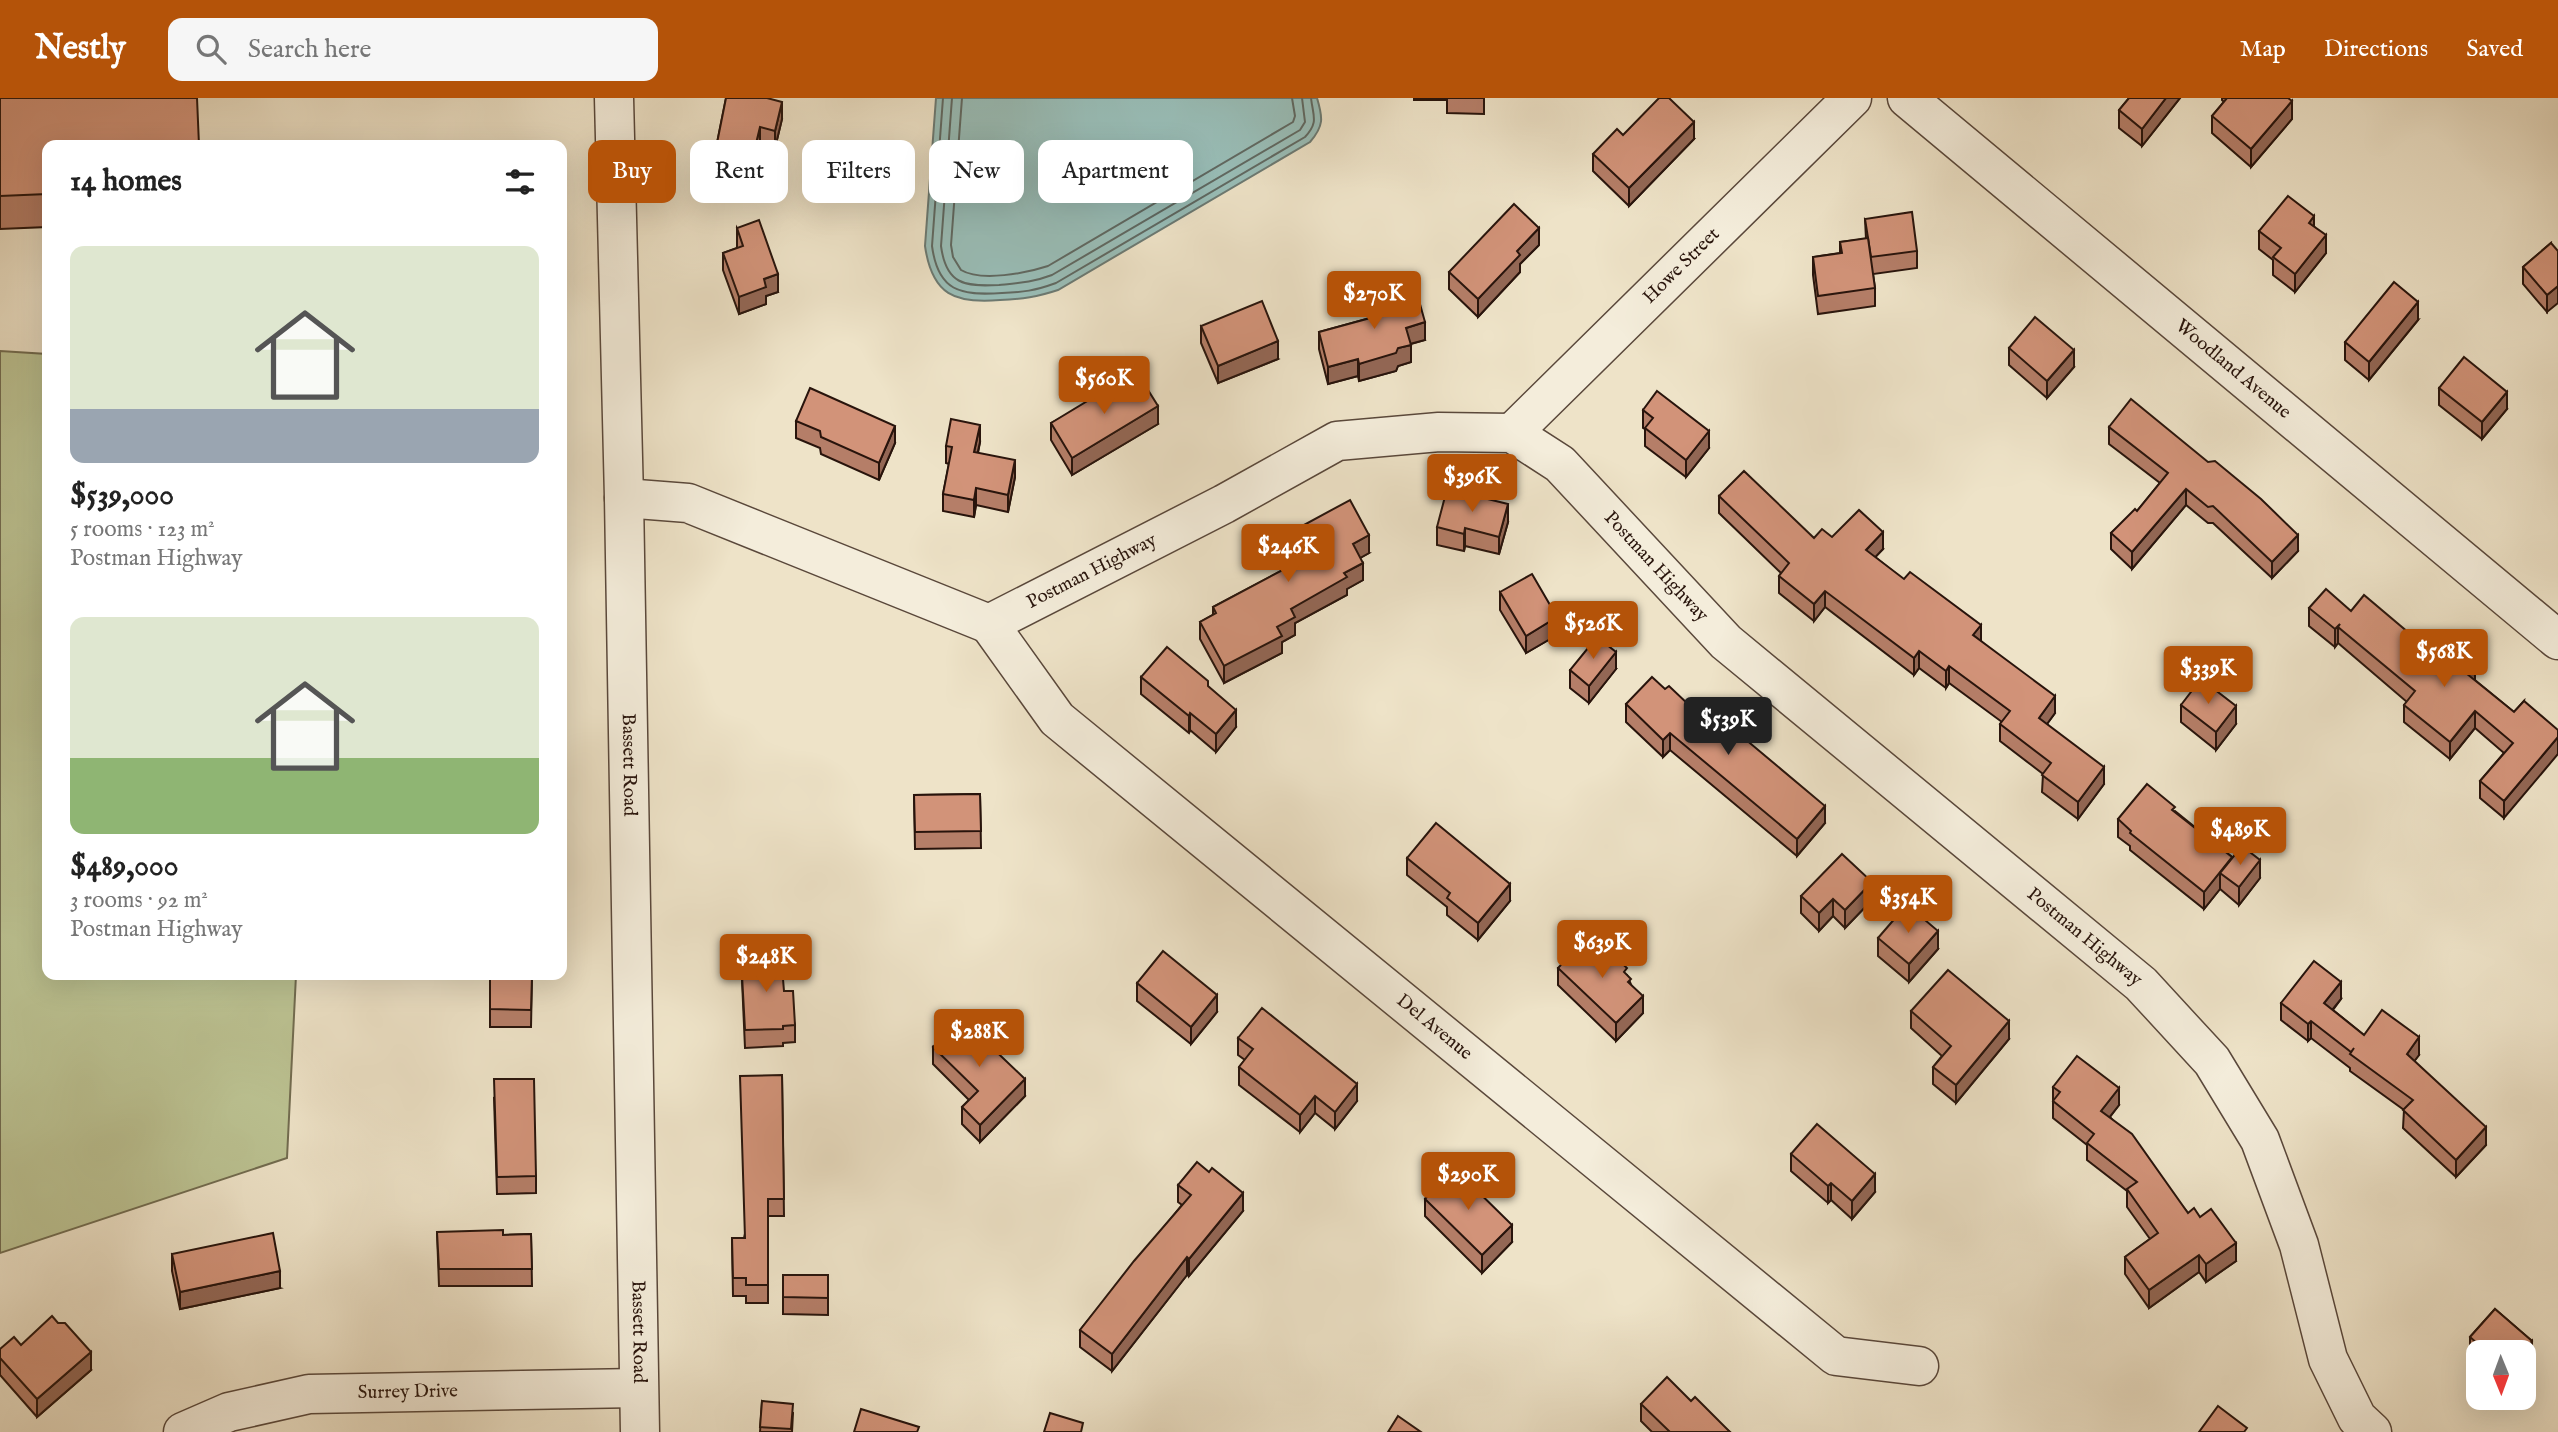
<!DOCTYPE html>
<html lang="en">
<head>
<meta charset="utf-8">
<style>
  body { margin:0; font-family:"IM FELL English",serif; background:#f6f6f6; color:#222; height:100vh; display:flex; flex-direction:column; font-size:26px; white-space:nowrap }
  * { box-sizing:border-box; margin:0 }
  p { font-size:23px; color:#767676 }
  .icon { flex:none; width:38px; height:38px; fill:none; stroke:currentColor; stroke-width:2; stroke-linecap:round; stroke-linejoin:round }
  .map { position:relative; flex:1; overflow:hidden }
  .details { position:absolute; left:42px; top:42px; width:525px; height:840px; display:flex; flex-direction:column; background:#fff; border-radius:14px; box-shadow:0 7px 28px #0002 }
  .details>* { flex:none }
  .banner { position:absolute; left:588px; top:42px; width:665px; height:63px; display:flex; gap:14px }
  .needle { width:46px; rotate:179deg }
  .controls { position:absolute; left:2466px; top:1242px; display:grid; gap:14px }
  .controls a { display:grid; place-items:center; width:70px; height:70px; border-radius:14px; background:#fff; box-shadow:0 7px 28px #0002; font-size:35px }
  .price { position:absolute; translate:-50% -60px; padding:0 16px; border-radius:7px; background:#b45309; color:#fff; font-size:23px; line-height:46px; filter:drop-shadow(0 2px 4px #0008) }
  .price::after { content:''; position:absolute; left:50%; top:42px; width:21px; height:16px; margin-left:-10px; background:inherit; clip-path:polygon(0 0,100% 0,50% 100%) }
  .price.active { background:#222; color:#fff }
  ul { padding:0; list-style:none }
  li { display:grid; align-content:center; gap:14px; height:371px; padding:0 28px }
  li span { display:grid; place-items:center; height:217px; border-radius:14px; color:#555 }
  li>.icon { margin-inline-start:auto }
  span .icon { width:126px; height:126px; fill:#fffc; stroke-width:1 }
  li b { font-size:30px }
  h2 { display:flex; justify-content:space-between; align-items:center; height:84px; padding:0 28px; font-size:30px }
  .chip { padding:0 24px; border-radius:14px; background:#fff; box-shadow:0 7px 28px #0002; font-size:24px; line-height:63px }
  .chip.active { background:#b45309; color:#fff }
  header { display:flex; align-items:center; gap:42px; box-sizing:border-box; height:98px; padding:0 35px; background:#b45309; color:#fff }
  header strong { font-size:33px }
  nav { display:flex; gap:38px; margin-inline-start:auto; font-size:24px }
  .search { width:490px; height:63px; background:#f6f6f6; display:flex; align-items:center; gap:18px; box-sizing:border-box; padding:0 24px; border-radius:14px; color:#767676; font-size:26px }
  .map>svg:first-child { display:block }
</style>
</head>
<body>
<header>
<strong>Nestly</strong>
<div class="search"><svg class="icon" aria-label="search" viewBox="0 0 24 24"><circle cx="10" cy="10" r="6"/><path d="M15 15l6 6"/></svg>Search here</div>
<nav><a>Map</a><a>Directions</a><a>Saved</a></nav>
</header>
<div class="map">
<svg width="2558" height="1334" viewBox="0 0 2558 1334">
  <rect width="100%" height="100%" fill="#eee3c8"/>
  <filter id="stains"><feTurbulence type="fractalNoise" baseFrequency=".00286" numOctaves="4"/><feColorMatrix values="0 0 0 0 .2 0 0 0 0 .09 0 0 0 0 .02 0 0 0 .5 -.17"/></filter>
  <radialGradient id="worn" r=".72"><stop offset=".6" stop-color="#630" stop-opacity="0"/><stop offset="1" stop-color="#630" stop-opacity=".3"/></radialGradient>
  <path fill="#bcc393" stroke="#726c50" stroke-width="2" d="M0,253L47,256V877H296L287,1060L0,1155Z"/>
  <path fill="#99beb8" stroke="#6c7a73" stroke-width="2" d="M936,0H1317C1323,20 1324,28 1310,44L1058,192C1037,199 1023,201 1000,202C955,206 932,197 925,148Z"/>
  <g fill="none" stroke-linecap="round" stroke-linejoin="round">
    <g stroke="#606962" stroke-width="2">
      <path d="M943,0L932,148C938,193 960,198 1002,195C1024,194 1034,193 1056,185L1305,39C1319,24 1313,18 1311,0"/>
      <path d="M952,0L941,148C946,186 964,189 999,187C1018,185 1034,184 1052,177L1300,32L1305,24L1302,0"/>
      <path d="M962,0L951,147L953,159L961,172C981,184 1027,175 1048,168L1293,24L1295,18L1292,0"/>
    </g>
    <g stroke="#5a483b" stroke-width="41">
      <g id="minor">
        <path id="s1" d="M614,0L624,400L640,1334"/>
        <path id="s2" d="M1907,0L2558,542"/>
        <path id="s3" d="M1512,335L1852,0"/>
        <path id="s4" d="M624,400L688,405L989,526L1224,406L1337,343L1439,334L1512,335L1560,366L1726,544L2141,886L2212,963L2260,1042L2299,1147L2328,1261L2357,1320L2372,1334"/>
        <path id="s5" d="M989,526L1057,621L1836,1258L1919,1268"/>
        <path id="s6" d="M183,1334L229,1314L309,1296L638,1290"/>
      </g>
    </g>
    <use href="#minor" stroke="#f4eddb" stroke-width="38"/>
  </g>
  <g fill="#b57e68" stroke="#28140c" stroke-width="2">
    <path d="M0,0L47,47V129L0,131Z"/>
    <path d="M726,0L782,21L775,50L760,47L753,76L716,67V50Z"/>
    <path d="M1414,0H1484V16L1447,15V2H1414Z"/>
    <path d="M2129,0H2180L2142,48L2119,30V12Z"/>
    <path d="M2222,0H2288L2292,21L2251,69L2212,35V18L2224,4L2222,2Z"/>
    <path d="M1623,37L1694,41L1629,108L1593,73V56Z"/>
    <path d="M1865,121L1917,153V170L1873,176L1875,190V208L1818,216L1813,177V159L1840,155V144L1866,141Z"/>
    <path d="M2314,128L2326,155L2295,194L2273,177V162L2259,151V133Z"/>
    <path d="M737,130L778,194L766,198V206L739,216L723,172V155L737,150Z"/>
    <path d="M2551,145L2547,214L2523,186V169Z"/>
    <path d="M1539,147L1520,166V174L1478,219L1449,191V174Z"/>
    <path d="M1369,198L1400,205L1425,242L1411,246V264L1398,268L1396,273L1359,283L1358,278L1328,286L1319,251V234L1370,220L1369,215Z"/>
    <path d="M2418,222L2369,282L2345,262V244Z"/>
    <path d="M1201,228L1278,261L1218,285L1201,245Z"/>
    <path d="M2009,250L2074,269L2047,300L2009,267Z"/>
    <path d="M2439,290L2507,311L2482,341L2439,307Z"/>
    <path d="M1113,292L1158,326L1072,377L1051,342V325Z"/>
    <path d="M1643,312L1709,350L1686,379L1645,348V331L1643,330Z"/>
    <path d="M796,323L895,345L879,382L821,356L820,350L796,340Z"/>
    <path d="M2109,329L2298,453L2272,480L2213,425H2208L2186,407L2132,471L2111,451V435L2137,413L2160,385L2109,346Z"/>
    <path d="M980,344L978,355L1015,379L1008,414L976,407L974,419L943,413V396L949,366L946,365V348Z"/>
    <path d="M1719,398L1814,440L1832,439L1883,451L1875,459L1981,543L2055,615L2047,626L2104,686L2078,721L2042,694L2043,676L2000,643V626L2002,624L1949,585L1946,590L1919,570L1914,577L1825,509L1814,523L1779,495V478L1781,475L1719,415Z"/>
    <path d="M1508,424L1499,456L1465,448L1464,453L1437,447V429Z"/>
    <path d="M1280,440L1369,455L1360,460L1363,482L1347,491V497L1295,525V537L1282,544V555L1224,585L1200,541V524L1213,517V509L1287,470L1280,457Z"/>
    <path d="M1500,494L1557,537L1526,555L1500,512Z"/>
    <path d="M2309,510L2351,513L2441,562L2475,582L2514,614L2524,603L2504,720L2480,700V683L2504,655L2475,630L2450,661L2404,624V607L2407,604L2338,545L2335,549L2309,528Z"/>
    <path d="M1616,571L1589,605L1570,590V572Z"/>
    <path d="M1141,579L1236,629L1216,654L1190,632L1189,635L1141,596Z"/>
    <path d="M1665,591L1710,627L1825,725L1797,758L1670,652L1663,659L1626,624V606Z"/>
    <path d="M2181,607L2236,626L2216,652L2181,624Z"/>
    <path d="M980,696L981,750L915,751L914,697Z"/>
    <path d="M2175,713L2232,759L2260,780L2239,807L2220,791L2204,811L2130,752V748L2118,739V721Z"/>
    <path d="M1407,760L1510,803L1478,842L1447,817V809L1407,777Z"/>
    <path d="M1801,798L1872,802L1845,830L1833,818L1819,833L1801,815Z"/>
    <path d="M1878,840L1938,851L1909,884L1878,858Z"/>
    <path d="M741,859L784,893L795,927V944L783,945V948L745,950Z"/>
    <path d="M1558,870L1627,877L1643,915L1616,943L1558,887Z"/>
    <path d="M490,877H532L531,929H490Z"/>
    <path d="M1137,885L1217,914L1191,946L1137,903Z"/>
    <path d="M2341,901L2333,912L2364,937L2419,957L2414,963L2486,1047L2456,1079L2403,1030L2404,1012L2350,973V970L2311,940L2308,943L2281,922V905Z"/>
    <path d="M1911,913L2009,941L1956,1005L1933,986V969L1942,958L1911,930Z"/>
    <path d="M1238,940L1357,1003L1335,1031L1315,1015L1300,1034L1239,987V969L1245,962L1238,957Z"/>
    <path d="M933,949L1025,998L980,1044L962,1026V1009L969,1002L933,966Z"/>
    <path d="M782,977L784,1118H768V1205H746V1198H733L732,1140H744Z"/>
    <path d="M2053,989L2119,1007L2110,1019L2188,1115L2236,1163L2206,1184L2199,1174L2149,1210L2125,1176V1159L2150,1141L2127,1109V1093L2087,1062V1047L2053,1020Z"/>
    <path d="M494,999L536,1078V1095L497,1096Z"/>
    <path d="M1791,1056L1875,1094L1852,1121L1831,1102L1828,1105L1791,1073Z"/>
    <path d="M1178,1087L1243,1113L1189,1178L1187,1177L1112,1273L1080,1249V1232L1182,1107L1178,1104Z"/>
    <path d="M1425,1101L1512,1144L1482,1175L1425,1118Z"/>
    <path d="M437,1134L503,1137L531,1136L532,1188H439Z"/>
    <path d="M172,1156L280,1190L180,1211L172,1173Z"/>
    <path d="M783,1177H828V1217L783,1216Z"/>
    <path d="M2495,1211L2532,1243V1260L2524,1271V1255H2478V1263L2470,1257V1239Z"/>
    <path d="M21,1247L91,1272L37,1319L0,1277V1251Z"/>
    <path d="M762,1303L793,1315L792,1334H760Z"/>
    <path d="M1691,1303L1730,1334H1652L1641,1323V1306Z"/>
  </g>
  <g fill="#936755" stroke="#28140c" stroke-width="2">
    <path d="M2166,0H2180L2142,48V31Z"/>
    <path d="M2292,3V21L2251,69V51Z"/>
    <path d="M782,4V21L775,50V33Z"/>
    <path d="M1694,24V41L1629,108V90Z"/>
    <path d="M760,29V47L753,76V58Z"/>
    <path d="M2314,118V135L2309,125Z"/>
    <path d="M1539,130V147L1520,166V174L1478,219V201L1517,153Z"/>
    <path d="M2326,137V155L2295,194V176Z"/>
    <path d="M778,176V194L766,198V206L739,216V199L764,181Z"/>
    <path d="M2558,188V205L2547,214V197Z"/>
    <path d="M2418,204V222L2369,282V264Z"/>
    <path d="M1425,224V242L1406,247V230Z"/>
    <path d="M1278,243V261L1218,285V268Z"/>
    <path d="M1411,247V264L1398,268L1396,273L1359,283V266L1398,250Z"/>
    <path d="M2074,252V269L2047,300V283Z"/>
    <path d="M1358,261V278L1328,286V269Z"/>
    <path d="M2507,294V311L2482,341V324Z"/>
    <path d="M1158,308V326L1072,377V360Z"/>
    <path d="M980,327V344L974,371V354Z"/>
    <path d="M895,328V345L879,382V365Z"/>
    <path d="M1709,333V350L1686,379V362Z"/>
    <path d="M1015,362V379L1008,414V397Z"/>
    <path d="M976,390V407L974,419V402Z"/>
    <path d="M2186,391V407L2132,471V454Z"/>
    <path d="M1508,406V424L1499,456V439Z"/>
    <path d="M1465,430V448L1464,453V436Z"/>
    <path d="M1883,434V451L1866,469V452Z"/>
    <path d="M1369,437V455L1353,464V446Z"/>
    <path d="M2298,437V453L2272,480V464Z"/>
    <path d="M1363,465V482L1347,491V497L1295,525V537L1282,544V555L1224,585V568L1277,529L1291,511L1344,475Z"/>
    <path d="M1825,493V509L1814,523V506Z"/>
    <path d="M1557,519V537L1526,555V538Z"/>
    <path d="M1981,527V544L1973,537Z"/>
    <path d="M2338,529V545L2335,549V531Z"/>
    <path d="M1919,553V570L1914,577V560Z"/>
    <path d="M1616,554V571L1589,605V588Z"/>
    <path d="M2475,567V584L2467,576Z"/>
    <path d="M1949,568V585L1946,590V573Z"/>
    <path d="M2055,598V615L2039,637V620Z"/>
    <path d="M2236,608V626L2216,652V634Z"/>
    <path d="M1236,612V629L1216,654V636Z"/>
    <path d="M2475,613V630L2450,661V644Z"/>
    <path d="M1190,615V632L1189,635V618Z"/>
    <path d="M1670,635V652L1663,659V642Z"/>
    <path d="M2558,639V656L2504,720V703Z"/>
    <path d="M2104,669V686L2078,721V704Z"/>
    <path d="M1825,708V725L1797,758V741Z"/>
    <path d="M2232,759L2220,775V791L2204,811V794Z"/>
    <path d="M2260,762V780L2239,807V789Z"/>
    <path d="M1872,784V802L1845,830V812Z"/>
    <path d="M1510,786V803L1478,842V825Z"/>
    <path d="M1833,801V818L1819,833V815Z"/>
    <path d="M1938,833V851L1909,884V866Z"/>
    <path d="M2341,884V901L2324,922V905Z"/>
    <path d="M1217,897V914L1191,946V929Z"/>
    <path d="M1643,898V915L1616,943V925Z"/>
    <path d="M2009,923V941L1956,1005V987Z"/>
    <path d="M2311,923V940L2308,943V926Z"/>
    <path d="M2419,939V957L2407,973V956Z"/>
    <path d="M1025,981V998L980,1044V1027Z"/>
    <path d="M1357,986V1003L1335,1031V1014Z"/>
    <path d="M2119,990V1007L2101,1030V1013Z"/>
    <path d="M1315,998V1015L1300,1034V1017Z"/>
    <path d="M2486,1029V1047L2456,1079V1062Z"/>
    <path d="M1875,1076V1094L1852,1121V1103Z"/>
    <path d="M1831,1085V1102L1828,1105V1088Z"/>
    <path d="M1243,1095V1113L1189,1178V1161Z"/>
    <path d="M1512,1127V1144L1482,1175V1157Z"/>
    <path d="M2236,1145V1163L2206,1184V1166Z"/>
    <path d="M2199,1157V1174L2149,1210V1192Z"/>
    <path d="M1187,1159V1177L1112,1273V1256Z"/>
    <path d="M280,1173V1190L180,1211V1194Z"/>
    <path d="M2532,1243V1260L2524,1271V1255H2522Z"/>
    <path d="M91,1254V1272L37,1319V1301Z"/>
  </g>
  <g fill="#d29379" stroke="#28140c" stroke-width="2">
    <path d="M0,0H197L199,47H47V96L0,98Z"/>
    <path d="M726,0H767L782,4L775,33L760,29L753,58L716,50Z"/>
    <path d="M1659,0H1669L1694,24L1629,90L1593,56L1617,31L1623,37Z"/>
    <path d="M2129,0H2166L2142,31L2119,12Z"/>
    <path d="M2227,0H2288L2292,3L2251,51L2212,18Z"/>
    <path d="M2288,98L2314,118L2309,125L2326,137L2295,176L2273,159L2281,150L2259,133Z"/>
    <path d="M1514,106L1539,130L1517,153L1520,157L1478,201L1449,174Z"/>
    <path d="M1912,114L1917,153L1871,159L1865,121Z"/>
    <path d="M759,122L778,176L764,181L766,189L739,199L723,155L743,148L737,130Z"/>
    <path d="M1868,140L1875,190L1818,198L1813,159L1842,155L1840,144Z"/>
    <path d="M2551,145L2558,153V188L2547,197L2523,169Z"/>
    <path d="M2394,184L2418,204L2369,264L2345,244Z"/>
    <path d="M1396,191L1400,205L1418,199L1425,224L1406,230L1411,247L1398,250L1396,255L1359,266L1358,261L1328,269L1319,234L1374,219L1369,198Z"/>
    <path d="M1262,203L1278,243L1218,268L1201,228Z"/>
    <path d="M2035,219L2074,252L2047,283L2009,250Z"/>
    <path d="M2464,259L2507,294L2482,324L2439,290Z"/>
    <path d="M1138,276L1158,308L1072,360L1051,325L1109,290L1113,292Z"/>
    <path d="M810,290L895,328L879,365L821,339L820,333L796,323Z"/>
    <path d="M1657,293L1709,333L1686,362L1645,330L1653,320L1643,312Z"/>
    <path d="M2131,301L2208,364L2215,363L2261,401L2298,437L2272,464L2213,408L2208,409L2186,391L2132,454L2111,435L2135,411L2137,413L2168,375L2109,329Z"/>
    <path d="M951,321L980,327L974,354L1015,362L1008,397L976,390L974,402L943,396L952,349L946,348Z"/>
    <path d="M1744,373L1814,440L1822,431L1832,439L1859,412L1883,434L1866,452L1904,481L1910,474L1981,527L1973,537L2055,598L2039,620L2104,669L2078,704L2042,677L2051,665L2000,626L2010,613L1949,568L1946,573L1919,553L1914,560L1825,493L1814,506L1779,478L1789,465L1719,398Z"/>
    <path d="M1447,391L1508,406L1499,439L1465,430L1464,436L1437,429Z"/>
    <path d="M1350,402L1369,437L1353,446L1363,465L1344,475L1347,479L1291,511L1295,519L1277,529L1282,538L1224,568L1200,524L1216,515L1213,509L1294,466L1280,440Z"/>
    <path d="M1532,476L1557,519L1526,538L1500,494Z"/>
    <path d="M2326,491L2351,513L2364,497L2441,562L2452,548L2475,567L2467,576L2514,614L2524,603L2558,632V639L2504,703L2480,683L2513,645L2475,613L2450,644L2404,607L2415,593L2338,529L2340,526L2335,531L2309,510Z"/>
    <path d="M1597,539L1616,554L1589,588L1570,572Z"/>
    <path d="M1167,549L1208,583V588L1236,612L1216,636L1190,615L1189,618L1141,579Z"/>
    <path d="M1652,579L1665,591L1669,588L1710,627L1726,625L1825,708L1797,741L1670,635L1663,642L1626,606Z"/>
    <path d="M2201,581L2236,608L2216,634L2181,607Z"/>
    <path d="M2147,686L2175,709L2172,712L2232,759L2204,794L2130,735L2131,733L2118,721Z"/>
    <path d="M980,696L981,733L915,734L914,697Z"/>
    <path d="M1436,725L1510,786L1478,825L1447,800L1450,795L1407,760Z"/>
    <path d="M2242,748L2260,762L2239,789L2220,775Z"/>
    <path d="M1842,756L1872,784L1845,812L1833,801L1819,815L1801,798Z"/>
    <path d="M1903,811H1912L1938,833L1909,866L1878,840Z"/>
    <path d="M1587,840L1606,858L1610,854L1627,870L1624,874L1631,881L1628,884L1643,898L1616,925L1558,870Z"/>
    <path d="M1163,853L1217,897L1191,929L1137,885Z"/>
    <path d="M781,857L784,893H793L795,927L783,928V931L745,932L741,859Z"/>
    <path d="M2314,863L2341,884L2324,905L2364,937L2382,912L2419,939L2407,956L2486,1029L2456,1062L2403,1012L2413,1002L2350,956L2354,950L2351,954L2311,923L2308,926L2281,905Z"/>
    <path d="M1948,872L2009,923L1956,987L1933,969L1951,948L1911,913Z"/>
    <path d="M490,877H532L531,912L490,911Z"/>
    <path d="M1262,910L1357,986L1335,1014L1315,998L1300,1017L1239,969L1253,951L1238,940Z"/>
    <path d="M961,920L1025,981L980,1027L962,1009L978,993L933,949Z"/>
    <path d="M2077,958L2119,990L2101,1013L2132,1036L2188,1115L2194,1110L2200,1119L2211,1111L2236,1145L2206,1166L2199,1157L2149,1192L2125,1159L2158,1135L2127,1091L2137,1084L2087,1045L2094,1036L2053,1003L2060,994L2053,989Z"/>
    <path d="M782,977L784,1101H768V1187H746V1180H733L732,1140H745L740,978Z"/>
    <path d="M494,981H534L536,1078L497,1079Z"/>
    <path d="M1817,1026L1875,1076L1852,1103L1831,1085L1828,1088L1791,1056Z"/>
    <path d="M1197,1064L1209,1074L1212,1070L1243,1095L1189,1161L1187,1159L1112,1256L1080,1232L1134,1163L1191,1097L1178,1087Z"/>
    <path d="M1454,1070L1512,1127L1482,1157L1425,1101Z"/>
    <path d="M503,1132V1137L531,1136L532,1171H439L437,1134Z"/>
    <path d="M273,1135L280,1173L180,1194L172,1156Z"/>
    <path d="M783,1177H828V1200L783,1199Z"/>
    <path d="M2495,1211L2532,1243L2522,1255H2488L2470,1239Z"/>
    <path d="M52,1218L58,1225H65L91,1254L37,1301L0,1260V1251L14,1239L21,1247Z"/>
    <path d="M1667,1279L1691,1303L1695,1299L1730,1334H1670L1641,1306Z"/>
    <path d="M762,1303L793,1306L791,1331L760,1329Z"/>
    <path d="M2218,1308L2247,1330L2244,1334H2199Z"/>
    <path d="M861,1311L919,1329L917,1334H854Z"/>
    <path d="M1050,1315L1083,1325L1081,1334H1044Z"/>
    <path d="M1398,1318L1421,1334H1388Z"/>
  </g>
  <g text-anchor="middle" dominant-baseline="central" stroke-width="5" stroke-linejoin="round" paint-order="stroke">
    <g font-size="19" fill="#28140c" stroke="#f4eddb">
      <text stroke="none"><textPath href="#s3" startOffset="238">Howe Street</textPath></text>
      <text stroke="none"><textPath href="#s2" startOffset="424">Woodland Avenue</textPath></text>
      <text stroke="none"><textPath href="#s4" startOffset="1155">Postman Highway</textPath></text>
      <text stroke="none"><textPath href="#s4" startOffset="504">Postman Highway</textPath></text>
      <text stroke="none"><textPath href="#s1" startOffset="667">Bassett Road</textPath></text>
      <text stroke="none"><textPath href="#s4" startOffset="1722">Postman Highway</textPath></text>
      <text stroke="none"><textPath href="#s5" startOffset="604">Del Avenue</textPath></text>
      <text stroke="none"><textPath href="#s1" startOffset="1234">Bassett Road</textPath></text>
      <text stroke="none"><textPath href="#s6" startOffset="231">Surrey Drive</textPath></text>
    </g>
  </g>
  <rect width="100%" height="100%" filter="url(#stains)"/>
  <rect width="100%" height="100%" fill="url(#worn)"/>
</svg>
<div class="controls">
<a><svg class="needle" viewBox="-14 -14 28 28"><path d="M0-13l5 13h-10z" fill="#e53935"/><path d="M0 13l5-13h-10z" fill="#767676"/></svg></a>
</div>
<b class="price" style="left:1374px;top:233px">$270K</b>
<b class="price" style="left:1104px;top:318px">$560K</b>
<b class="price" style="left:1472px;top:416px">$396K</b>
<b class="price" style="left:1288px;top:486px">$246K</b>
<b class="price" style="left:1593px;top:563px">$526K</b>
<b class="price" style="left:2444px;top:591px">$568K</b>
<b class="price" style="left:2208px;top:608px">$339K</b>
<b class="price active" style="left:1728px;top:659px">$539K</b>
<b class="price" style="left:2240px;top:769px">$489K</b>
<b class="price" style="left:1908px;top:837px">$354K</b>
<b class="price" style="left:1602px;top:882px">$639K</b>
<b class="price" style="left:766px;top:896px">$248K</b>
<b class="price" style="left:979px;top:971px">$288K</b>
<b class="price" style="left:1468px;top:1114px">$290K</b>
<div class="banner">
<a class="chip active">Buy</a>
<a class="chip">Rent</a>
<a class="chip">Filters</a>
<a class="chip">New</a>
<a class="chip">Apartment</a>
</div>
<section class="details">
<h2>14 homes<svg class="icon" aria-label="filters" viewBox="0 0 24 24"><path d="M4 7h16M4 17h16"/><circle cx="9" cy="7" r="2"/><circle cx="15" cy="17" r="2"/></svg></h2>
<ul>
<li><span style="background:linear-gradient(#dfe7d0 75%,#9aa5b1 0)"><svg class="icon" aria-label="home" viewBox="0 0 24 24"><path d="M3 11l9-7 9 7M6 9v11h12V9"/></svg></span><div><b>$539,000</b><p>5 rooms · 123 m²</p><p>Postman Highway</p></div></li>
<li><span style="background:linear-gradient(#dfe7d0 65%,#8fb573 0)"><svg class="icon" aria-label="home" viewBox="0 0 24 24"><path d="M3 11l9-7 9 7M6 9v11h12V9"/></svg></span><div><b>$489,000</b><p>3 rooms · 92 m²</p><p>Postman Highway</p></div></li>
</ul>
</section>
</div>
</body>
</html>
